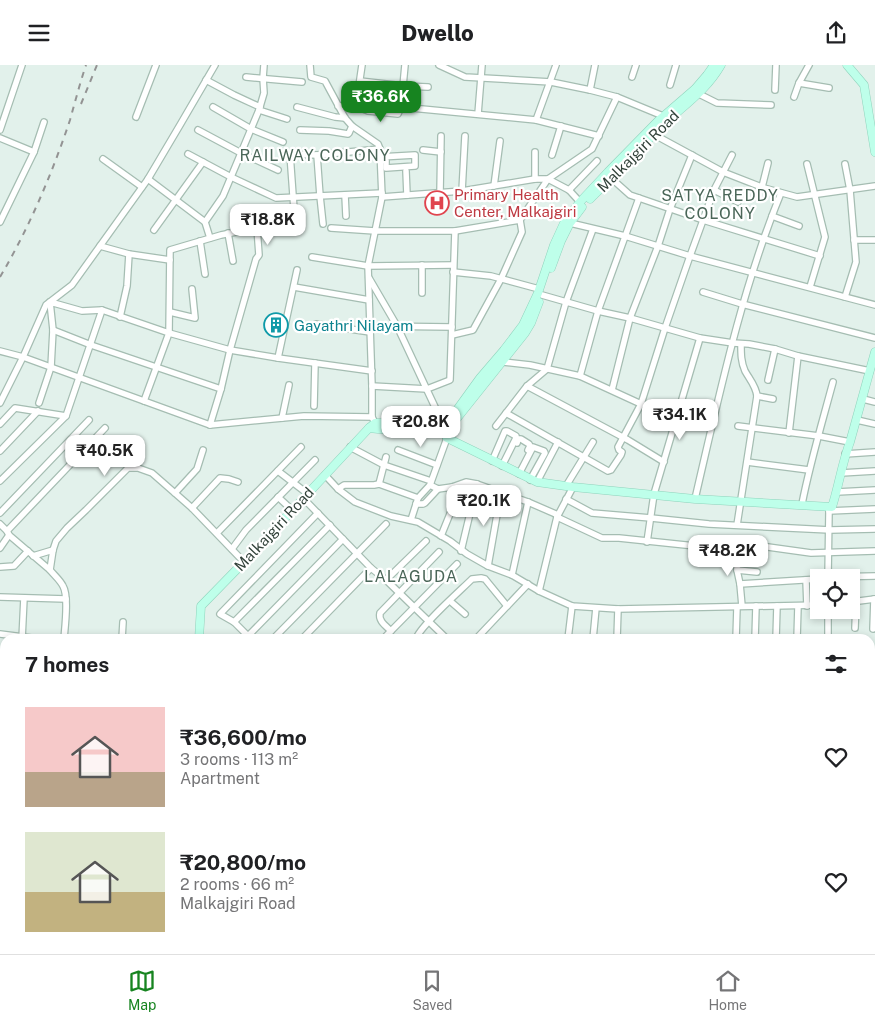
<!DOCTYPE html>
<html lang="en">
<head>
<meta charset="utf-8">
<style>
  body { margin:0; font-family:"Public Sans",sans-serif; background:#f6f6f6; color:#202124; height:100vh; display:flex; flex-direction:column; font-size:19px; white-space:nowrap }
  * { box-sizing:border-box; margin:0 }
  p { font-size:16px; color:#757577 }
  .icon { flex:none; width:28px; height:28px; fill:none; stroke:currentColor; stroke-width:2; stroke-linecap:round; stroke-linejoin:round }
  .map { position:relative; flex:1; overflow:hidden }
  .sheet { position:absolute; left:0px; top:569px; width:875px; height:321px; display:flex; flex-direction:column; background:#fff; border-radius:15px 15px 0 0; box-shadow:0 2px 8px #0003 }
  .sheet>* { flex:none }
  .fabs { position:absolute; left:810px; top:504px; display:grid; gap:10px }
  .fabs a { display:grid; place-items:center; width:50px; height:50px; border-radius:0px; background:#fff; box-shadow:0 2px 8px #0003; font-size:25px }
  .price { position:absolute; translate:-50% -42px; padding:0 11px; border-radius:10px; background:#fff; color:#222; font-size:16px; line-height:32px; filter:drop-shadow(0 1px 2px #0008) }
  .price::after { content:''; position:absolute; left:50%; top:30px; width:15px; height:11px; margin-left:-8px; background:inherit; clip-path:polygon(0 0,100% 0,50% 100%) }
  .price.active { background:#178420; color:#fff }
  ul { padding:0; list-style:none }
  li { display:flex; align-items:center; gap:15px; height:125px; padding:0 25px }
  li span { display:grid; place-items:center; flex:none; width:140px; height:100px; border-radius:0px; color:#555 }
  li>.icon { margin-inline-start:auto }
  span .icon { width:60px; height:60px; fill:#fffc; stroke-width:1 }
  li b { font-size:21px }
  h2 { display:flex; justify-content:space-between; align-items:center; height:60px; padding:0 25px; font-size:21px }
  header { display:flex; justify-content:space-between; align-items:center; height:65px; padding:0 25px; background:#fff; font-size:22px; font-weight:800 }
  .menu { display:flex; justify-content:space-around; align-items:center; height:70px; border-top:1px solid #e0e0e0; background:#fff; font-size:14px; color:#757577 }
  .menu a { display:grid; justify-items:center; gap:2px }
  .menu .active { color:#178420 }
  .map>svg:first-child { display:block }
</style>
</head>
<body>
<header><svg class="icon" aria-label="menu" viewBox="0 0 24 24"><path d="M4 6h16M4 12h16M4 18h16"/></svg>Dwello<svg class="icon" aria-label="share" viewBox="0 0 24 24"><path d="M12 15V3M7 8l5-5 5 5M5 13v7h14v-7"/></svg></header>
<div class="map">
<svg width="875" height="889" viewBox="0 0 875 889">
  <rect width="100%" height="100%" fill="#e2f1eb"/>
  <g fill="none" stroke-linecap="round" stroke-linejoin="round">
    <g stroke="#a5bdb2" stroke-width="8">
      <g id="street">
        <path d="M310,0L311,12L325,16L345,53L352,61L378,79L380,84L382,132L368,201L372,321V352L376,360"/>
        <path d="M439,0L465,12L551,17L590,25L617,32L663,51"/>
        <path d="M246,12L302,17"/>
        <path d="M632,12L636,0"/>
        <path d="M206,15L234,30L260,42"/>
        <path d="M360,16L404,21L428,22"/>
        <path d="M799,18L829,23"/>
        <path d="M670,20L676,0"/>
        <path d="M590,25L595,0"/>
        <path d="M775,25L776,0"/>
        <path d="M699,29L717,38L771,40"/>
        <path d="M794,32L799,18L809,0"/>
        <path d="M338,41H356L368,46L398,49L401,42L405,0"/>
        <path d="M356,41L362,0"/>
        <path d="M213,42L251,64L283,77"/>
        <path d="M297,42L335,52L345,53"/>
        <path d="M401,42L536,55L599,71"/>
        <path d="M259,45L287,54"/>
        <path d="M478,49L482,0"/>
        <path d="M136,52L156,0"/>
        <path d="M536,55L556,0"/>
        <path d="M0,65L22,0"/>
        <path d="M198,65L241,88L278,105"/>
        <path d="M300,65L329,66L348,69L349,68L352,61"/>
        <path d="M653,69L723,107L764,123L797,132L875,121"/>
        <path d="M0,73L34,87"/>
        <path d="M423,85L441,87"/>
        <path d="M188,89L231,112L276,133L382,128"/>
        <path d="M317,90L320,131L323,159"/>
        <path d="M552,90L561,61"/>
        <path d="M380,92L415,90V101L386,103V92"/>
        <path d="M103,94L142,122"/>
        <path d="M807,99L825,172L810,222"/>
        <path d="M845,99L850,125L856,197L845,232"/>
        <path d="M406,106L407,130"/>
        <path d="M611,113L630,130L639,133L703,155L820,191"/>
        <path d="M148,114L205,157L210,173"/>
        <path d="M535,114V87"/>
        <path d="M494,121L500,76"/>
        <path d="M762,122L768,98"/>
        <path d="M569,125L597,96"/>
        <path d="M714,125L738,137"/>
        <path d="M462,126L465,71"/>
        <path d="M440,128L441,71"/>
        <path d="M345,130L346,151"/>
        <path d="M382,132L462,126L535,114H548L569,125L580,137"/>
        <path d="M772,151L799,161"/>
        <path d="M0,157L34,87L44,57"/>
        <path d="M205,157L223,131L259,45L264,28L263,13L264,0"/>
        <path d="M567,157L570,158L625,171L690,191L875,240"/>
        <path d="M331,163L375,166H455L520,155"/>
        <path d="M154,165L203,97"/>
        <path d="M228,168L233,196"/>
        <path d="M854,175H875"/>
        <path d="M200,176L205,209"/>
        <path d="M100,181L129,189L170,195"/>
        <path d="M312,192L368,201L453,200"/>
        <path d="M453,207L491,211L539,224"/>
        <path d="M369,213L397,261L442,357"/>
        <path d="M294,222L369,235"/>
        <path d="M703,227L742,239L875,273"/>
        <path d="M422,228V200"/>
        <path d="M542,230L598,246L630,253L700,273L733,278L749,279L775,284L798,291L870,306"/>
        <path d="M170,247L195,253L192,224"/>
        <path d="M120,252L127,221L129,189"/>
        <path d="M316,259L370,267"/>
        <path d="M370,261L452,262"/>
        <path d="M53,265L91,280L221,324"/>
        <path d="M452,270L473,265L501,214L522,167L520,155L548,114L592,84L617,32"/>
        <path d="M0,286L23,292L210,360L304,351L372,352"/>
        <path d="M278,293L297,205"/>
        <path d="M503,297L530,300L580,311L641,339L668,348"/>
        <path d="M580,311L598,246L639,133"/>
        <path d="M768,315L775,284"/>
        <path d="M372,321L427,324L450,315L455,166"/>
        <path d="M527,321L628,375L664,397"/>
        <path d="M612,325L630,253L658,181L670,144L692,90"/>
        <path d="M757,331L773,334"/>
        <path d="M863,334L875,337"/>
        <path d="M144,336L169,268L170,185L221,170L257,163L295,158L290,89L317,90L380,84"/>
        <path d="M0,338L23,292L46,240L72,220L148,114L180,60L215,0"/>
        <path d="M39,338L51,302L53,265L50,237L82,246L102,245L169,268L230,285L278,293L372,306"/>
        <path d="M680,338L714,349"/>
        <path d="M314,341L315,298"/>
        <path d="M506,348L608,406L611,405L621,390L622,387L619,385L618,382L641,339L665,263L690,191L714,125L732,90"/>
        <path d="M282,353L289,320"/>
        <path d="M857,355L875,359"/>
        <path d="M0,359L15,343L66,351"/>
        <path d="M210,360L221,324L230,285L256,194L259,190L257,163"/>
        <path d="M496,361L527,321L547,304L566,237L593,164"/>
        <path d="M738,361L819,371L850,377"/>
        <path d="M789,368L798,291"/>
        <path d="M517,378L518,374H521L529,379L530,381L528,385"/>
        <path d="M350,382L384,400L431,416"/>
        <path d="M398,385L437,400"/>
        <path d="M0,386L38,346"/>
        <path d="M845,389L875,387"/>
        <path d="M492,396L505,366H507L516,371V373L502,401"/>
        <path d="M747,397L809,405"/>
        <path d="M278,406L308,429"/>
        <path d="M841,408L875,406"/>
        <path d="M519,409L533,382L544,386L545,388L530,415"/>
        <path d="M325,410L338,424L355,437L391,451L418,457L450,476L467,489L488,501L512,510L539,526L572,541L618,544L819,540"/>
        <path d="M0,416L66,351L102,245"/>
        <path d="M537,417L558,377"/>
        <path d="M379,419L386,392"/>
        <path d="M430,420L438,424L452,422L466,417L477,419L528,437L558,450"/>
        <path d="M566,421L593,377"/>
        <path d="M338,424L344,420H374L379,419L418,433"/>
        <path d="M837,427L875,425"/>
        <path d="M175,428L197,404L203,385"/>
        <path d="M278,432L292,445"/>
        <path d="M303,433L371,503L386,515L447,574"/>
        <path d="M566,434L592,448L651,453L709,459L830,465L875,464"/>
        <path d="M695,434C719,331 741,226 781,128"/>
        <path d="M416,439H423L425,438L438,424"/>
        <path d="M802,439C810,398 822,358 833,317"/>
        <path d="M192,443L220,413L229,414L238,417"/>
        <path d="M829,446L875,444"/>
        <path d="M0,448L89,355"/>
        <path d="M557,452L602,473H619L695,481L768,482L811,488L875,486"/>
        <path d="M411,455L418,433L430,420L447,373"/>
        <path d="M0,459L7,466L9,470L50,505"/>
        <path d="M737,460L757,331C756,321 750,315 745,306C741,297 741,289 741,279"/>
        <path d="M7,466L105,363"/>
        <path d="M217,468L301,382"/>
        <path d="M441,471L456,434V431L452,422"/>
        <path d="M647,477L654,429L700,273"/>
        <path d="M737,482V505L740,519L742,541"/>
        <path d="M0,483L9,470"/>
        <path d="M232,484L246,465L315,395"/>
        <path d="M461,486L477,419"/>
        <path d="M33,491L53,485"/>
        <path d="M488,501L501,427"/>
        <path d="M0,502L14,501L28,486"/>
        <path d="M737,505L757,507"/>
        <path d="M512,510L528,437"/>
        <path d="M828,512L829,446L832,442"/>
        <path d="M828,512L875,511"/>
        <path d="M386,515L426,476"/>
        <path d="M806,515L807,541"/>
        <path d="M740,519L819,514"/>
        <path d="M539,526L557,452L573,422"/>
        <path d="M0,532L66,534"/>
        <path d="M450,536L465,549"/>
        <path d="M851,537L875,534"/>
        <path d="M234,557L220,549L318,448"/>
        <path d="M855,563L856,537"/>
        <path d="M873,564L874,534"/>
        <path d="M391,566C386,561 378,556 380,548L439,487"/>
        <path d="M0,569L39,574"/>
        <path d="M248,571L343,474"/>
        <path d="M22,574L24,533"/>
        <path d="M64,574C65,561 69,531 63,521C60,515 54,510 50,505L53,485L56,476L67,463L86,445L128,403H138L152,408L192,443L244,497"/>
        <path d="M122,574L123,557"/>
        <path d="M251,574L234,557L330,460"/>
        <path d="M273,574L386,459"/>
        <path d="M302,574L371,503"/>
        <path d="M385,574L386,571L457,499"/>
        <path d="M416,574C419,562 461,525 472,514L481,513L485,514L507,541"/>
        <path d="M476,574L528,519"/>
        <path d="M568,574L572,541"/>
        <path d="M593,574L596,543"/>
        <path d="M617,574L618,544"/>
        <path d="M736,574L737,542"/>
        <path d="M755,574L756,541"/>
        <path d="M776,574L777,541"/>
        <path d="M797,574L798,541"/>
        <path d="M828,574V545"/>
        <path d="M0,608L5,609"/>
        <path d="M0,670H5"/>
        <path d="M0,713L5,714"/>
        <path d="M870,715L874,690L875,663"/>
        <path d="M870,725H875"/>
        <path d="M870,751L875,752"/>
        <path d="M0,772L5,774"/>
        <path d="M870,798H875"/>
        <path d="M870,829L875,810"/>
        <path d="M870,855L875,857"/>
        <path d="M870,883L875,884"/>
        <path d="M72,885L73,889"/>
        <path d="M603,885L610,889"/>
        <path d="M663,885L668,889"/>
        <path d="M717,889L720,885"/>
        <path d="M756,889L758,885"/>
        <path d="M819,889L821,885"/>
      </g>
    </g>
    <g stroke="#90d3bc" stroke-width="9">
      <g id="secondary">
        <path d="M847,0L864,20L875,87"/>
        <path d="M590,134C615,110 638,84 663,60C684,40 706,26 721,0"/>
        <path d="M551,203L561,176L570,158L582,142"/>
        <path d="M369,363L378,364L439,365L444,364L454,357L525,268L531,258L539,237"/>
        <path d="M444,364L447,373L537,417L573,422L695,434L832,442C839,420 842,398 850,377L875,287"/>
        <path d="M199,574L201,541L244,497L369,363L375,358H437L449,354L454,349L480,313L504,285L523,260L538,228L554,180L565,156L580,137L608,107L658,56L695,24L707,10L714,0"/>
        <path d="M0,638L5,639"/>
        <path d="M696,885L700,889"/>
      </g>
    </g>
    <use href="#street" stroke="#fff" stroke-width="5.5"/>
    <use href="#secondary" stroke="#beffea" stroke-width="8"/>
    <g stroke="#939393" stroke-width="2" stroke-dasharray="6 6" stroke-linecap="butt">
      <path d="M81,39L97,0"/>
      <path d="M0,212C29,163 52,109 70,55C75,37 80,18 86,0"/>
      <path d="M0,809L5,811"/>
      <path d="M526,885L534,889"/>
    </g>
  </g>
  <defs>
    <g id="hospital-ring" transform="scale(1.25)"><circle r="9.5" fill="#fff" stroke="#e0444e" stroke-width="1.5"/><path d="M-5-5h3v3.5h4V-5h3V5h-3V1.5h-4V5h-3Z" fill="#e0444e"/></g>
    <g id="building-ring" transform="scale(1.25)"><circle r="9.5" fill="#fff" stroke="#0f9aa8" stroke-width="1.5"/><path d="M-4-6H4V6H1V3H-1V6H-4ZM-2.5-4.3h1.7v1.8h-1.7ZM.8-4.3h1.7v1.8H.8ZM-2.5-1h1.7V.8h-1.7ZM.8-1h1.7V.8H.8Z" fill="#0f9aa8"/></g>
  </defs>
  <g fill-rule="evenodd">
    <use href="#hospital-ring" x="437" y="138"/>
    <use href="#building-ring" x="276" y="260"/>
  </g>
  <g text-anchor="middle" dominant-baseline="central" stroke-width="4.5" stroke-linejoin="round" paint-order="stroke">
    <g font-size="15" fill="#33433b" stroke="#fff">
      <text transform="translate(638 86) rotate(-45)">Malkajgiri Road</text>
      <text transform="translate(274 464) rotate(-47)">Malkajgiri Road</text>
    </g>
    <g font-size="15" fill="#be3a42" stroke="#fff" text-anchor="start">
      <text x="454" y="129">Primary Health<tspan x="454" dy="17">Center, Malkajgiri</tspan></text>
    </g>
    <g font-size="15" fill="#0d838f" stroke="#fff" text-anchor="start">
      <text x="294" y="260">Gayathri Nilayam</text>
    </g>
    <g font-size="16" letter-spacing="1" fill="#4a6658" stroke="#fff">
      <text x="315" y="90">RAILWAY COLONY</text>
      <text x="720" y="130">SATYA REDDY<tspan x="720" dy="18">COLONY</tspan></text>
      <text x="411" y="511">LALAGUDA</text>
    </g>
  </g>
</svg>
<div class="fabs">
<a><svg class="icon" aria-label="locate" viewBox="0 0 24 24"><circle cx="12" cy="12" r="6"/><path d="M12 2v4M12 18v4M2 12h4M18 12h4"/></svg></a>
</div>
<b class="price active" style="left:381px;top:58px">₹36.6K</b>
<b class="price" style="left:268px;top:181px">₹18.8K</b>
<b class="price" style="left:680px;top:376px">₹34.1K</b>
<b class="price" style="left:421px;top:383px">₹20.8K</b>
<b class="price" style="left:105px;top:412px">₹40.5K</b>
<b class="price" style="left:484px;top:462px">₹20.1K</b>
<b class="price" style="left:728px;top:512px">₹48.2K</b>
<section class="sheet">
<h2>7 homes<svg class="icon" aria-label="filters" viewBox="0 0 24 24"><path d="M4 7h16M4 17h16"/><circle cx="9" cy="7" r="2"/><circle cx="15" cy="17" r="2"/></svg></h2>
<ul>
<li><span style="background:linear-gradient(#f6c9c9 65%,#b9a48a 0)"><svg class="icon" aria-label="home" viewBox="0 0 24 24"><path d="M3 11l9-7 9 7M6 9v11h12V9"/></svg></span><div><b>₹36,600/mo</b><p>3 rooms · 113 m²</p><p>Apartment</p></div><svg class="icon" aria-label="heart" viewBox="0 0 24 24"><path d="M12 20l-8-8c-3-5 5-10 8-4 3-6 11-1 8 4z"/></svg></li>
<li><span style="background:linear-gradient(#dfe7d0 60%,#c2b280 0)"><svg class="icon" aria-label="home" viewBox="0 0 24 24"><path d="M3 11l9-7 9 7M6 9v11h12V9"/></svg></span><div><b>₹20,800/mo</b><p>2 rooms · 66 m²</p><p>Malkajgiri Road</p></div><svg class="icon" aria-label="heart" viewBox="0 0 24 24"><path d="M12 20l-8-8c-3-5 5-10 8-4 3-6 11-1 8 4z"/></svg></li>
</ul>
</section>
</div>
<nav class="menu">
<a class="active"><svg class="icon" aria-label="map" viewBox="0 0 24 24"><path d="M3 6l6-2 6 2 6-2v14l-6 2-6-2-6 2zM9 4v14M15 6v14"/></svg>Map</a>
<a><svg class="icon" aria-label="saved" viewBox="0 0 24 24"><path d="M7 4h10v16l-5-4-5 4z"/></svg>Saved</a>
<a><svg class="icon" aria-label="home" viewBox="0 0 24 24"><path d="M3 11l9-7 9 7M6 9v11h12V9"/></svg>Home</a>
</nav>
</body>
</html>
